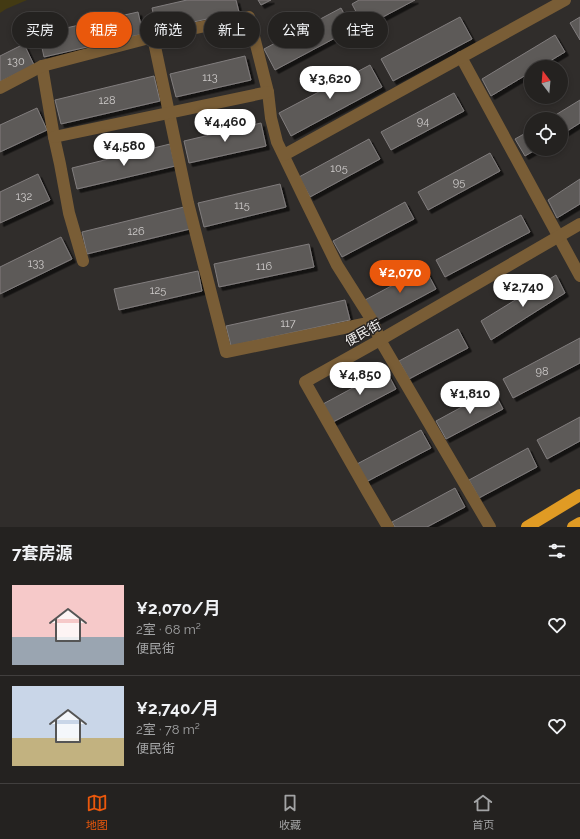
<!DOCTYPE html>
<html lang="zh">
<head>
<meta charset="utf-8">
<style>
  body { margin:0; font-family:Raleway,"Noto Sans SC",sans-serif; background:#2c2a29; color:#f1f3f6; height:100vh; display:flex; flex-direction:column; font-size:15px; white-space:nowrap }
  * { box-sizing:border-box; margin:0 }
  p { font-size:13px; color:#a3a4a5 }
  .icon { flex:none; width:22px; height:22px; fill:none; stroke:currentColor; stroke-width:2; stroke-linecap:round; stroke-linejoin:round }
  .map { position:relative; height:527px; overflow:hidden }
  .side { display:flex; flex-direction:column; background:#242220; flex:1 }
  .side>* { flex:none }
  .hud { position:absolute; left:12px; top:12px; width:556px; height:36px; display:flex; gap:8px }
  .needle { width:26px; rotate:344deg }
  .fabs { position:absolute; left:524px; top:60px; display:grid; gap:8px }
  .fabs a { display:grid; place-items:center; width:44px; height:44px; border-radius:50%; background:#242220; box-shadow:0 2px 6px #0003,0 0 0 1px #413f3e; font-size:20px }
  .price { position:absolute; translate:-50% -34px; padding:0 9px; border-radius:14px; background:#fff; color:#222; font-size:13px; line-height:26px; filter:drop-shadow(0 1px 2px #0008) }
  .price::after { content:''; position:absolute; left:50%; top:24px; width:12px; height:9px; margin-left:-6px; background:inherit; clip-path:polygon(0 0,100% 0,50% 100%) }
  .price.selected { background:#ea580c; color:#fff }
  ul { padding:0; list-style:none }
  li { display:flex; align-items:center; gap:12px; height:100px; padding:0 12px }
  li+li { border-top:1px solid #413f3e }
  li span { display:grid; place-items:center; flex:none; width:112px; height:80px; border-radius:0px; color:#555 }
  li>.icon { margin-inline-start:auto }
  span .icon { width:48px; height:48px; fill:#fffc; stroke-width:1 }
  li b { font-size:17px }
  h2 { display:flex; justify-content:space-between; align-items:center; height:48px; padding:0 12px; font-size:17px }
  .chip { padding:0 14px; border-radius:18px; background:#242220; box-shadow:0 2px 6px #0003,0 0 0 1px #413f3e; font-size:14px; line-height:36px }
  .chip.selected { background:#ea580c; color:#fff }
  .tabs { display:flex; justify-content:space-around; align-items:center; height:56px; border-top:1px solid #413f3e; background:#242220; font-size:11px; color:#a3a4a5 }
  .tabs a { display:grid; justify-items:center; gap:2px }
  .tabs .selected { color:#ea580c }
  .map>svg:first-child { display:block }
</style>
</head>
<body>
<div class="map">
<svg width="580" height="527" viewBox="0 0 580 527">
  <defs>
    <filter id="shadow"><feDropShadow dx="3.5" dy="3.5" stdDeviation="0" flood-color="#0009"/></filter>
  </defs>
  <rect width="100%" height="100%" fill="#302d2b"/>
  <path fill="#433a13" d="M0,0H27L6,9L0,13Z"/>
  <g fill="#5d5a59" stroke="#817d7d" filter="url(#shadow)">
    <path d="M187,0H236L239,12L157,30L152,8Z"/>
    <path d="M258,0H271L261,5Z"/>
    <path d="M359,0H415L364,27L352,4Z"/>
    <path d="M341,8L352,29L275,70L264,49Z"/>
    <path d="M138,12L143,34L44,57L39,34Z"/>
    <path d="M460,17L472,39L393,81L381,59Z"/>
    <path d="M580,17V40L570,23Z"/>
    <path d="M555,35L565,52L540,67H531V72L491,96L482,79Z"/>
    <path d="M24,44L34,65L0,82V56Z"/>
    <path d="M245,56L251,80L176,97L170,74Z"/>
    <path d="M370,65L382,87L291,136L279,113Z"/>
    <path d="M154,76L160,101L61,124L55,100Z"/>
    <path d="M454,93L464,111L391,150L381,132Z"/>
    <path d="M580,100V123L561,135V119H549Z"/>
    <path d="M37,108L47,130L0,152V125Z"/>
    <path d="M261,123L266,146L189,163L184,141Z"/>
    <path d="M531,130V149H537L525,156L515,139Z"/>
    <path d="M369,139L380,159L310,197L299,177Z"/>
    <path d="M170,144L175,166L77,189L72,168Z"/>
    <path d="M490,153L500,171L428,210L418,192Z"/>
    <path d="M38,174L50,200L0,223V192Z"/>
    <path d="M580,179V204L557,218L548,200Z"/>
    <path d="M280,184L286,207L204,227L198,203Z"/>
    <path d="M405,202L414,219L342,257L333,241Z"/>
    <path d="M184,207L190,229L87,254L82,232Z"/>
    <path d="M521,215L530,232L445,277L436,260Z"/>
    <path d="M61,237L72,259L0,294V267Z"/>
    <path d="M309,244L314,267L219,287L214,264Z"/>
    <path d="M425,268L436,289L376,321L365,300Z"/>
    <path d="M198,271L202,291L119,310L114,289Z"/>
    <path d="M556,275L565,293L491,340L481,321Z"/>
    <path d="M345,300L350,320L231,346L226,326Z"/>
    <path d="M458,329L468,348L409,379L399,361Z"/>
    <path d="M580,338V363L513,398L503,379Z"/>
    <path d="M386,370L396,389L333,422L323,404Z"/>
    <path d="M493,390L503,409L446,439L436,421Z"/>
    <path d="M580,417V441L547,459L537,440Z"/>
    <path d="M421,430L431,448L366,482L357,464Z"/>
    <path d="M528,448L537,467L479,498L469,480Z"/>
    <path d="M455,488L465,507L427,527H395L392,522Z"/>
  </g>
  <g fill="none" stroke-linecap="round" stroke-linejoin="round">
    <g stroke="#795d36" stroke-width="12">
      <path d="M153,37L188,203L226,352L373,322"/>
      <path d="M461,57L580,276"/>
      <path d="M42,66L54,137L60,164L69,213L83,261"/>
      <path d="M0,88L42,66L153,37L249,17L268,92L271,118L277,142L305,200L337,265L373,322L380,340L490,527"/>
      <path d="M54,137L268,92"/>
      <path d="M284,155L565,0"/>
      <path d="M388,527L367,491L305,382L380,340L580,224"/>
    </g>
    <g stroke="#e09b24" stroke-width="12">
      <path d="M527,527L580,495"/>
      <path d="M573,527L580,523"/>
    </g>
  </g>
  <g text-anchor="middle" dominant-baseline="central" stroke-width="3" stroke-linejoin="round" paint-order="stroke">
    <g font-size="11" fill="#cecbca">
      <text x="16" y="61">130</text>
      <text x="210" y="77">113</text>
      <text x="107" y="100">128</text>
      <text x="423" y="121">94</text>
      <text x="339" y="168">105</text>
      <text x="459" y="182">95</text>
      <text x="24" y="196">132</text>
      <text x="242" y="205">115</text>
      <text x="136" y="231">126</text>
      <text x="36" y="263">133</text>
      <text x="264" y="266">116</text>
      <text x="158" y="290">125</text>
      <text x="288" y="323">117</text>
      <text x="542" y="371">98</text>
    </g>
    <g font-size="13" fill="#f3f1f0" stroke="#262322">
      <text transform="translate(363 333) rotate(-29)">便民街</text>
    </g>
  </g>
</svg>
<div class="fabs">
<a><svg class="needle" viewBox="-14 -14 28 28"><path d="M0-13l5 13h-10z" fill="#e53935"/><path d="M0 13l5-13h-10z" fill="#a3a4a5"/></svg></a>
<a><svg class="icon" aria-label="locate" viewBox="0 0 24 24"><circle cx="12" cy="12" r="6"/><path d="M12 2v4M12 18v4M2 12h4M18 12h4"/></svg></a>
</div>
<b class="price" style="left:330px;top:100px">¥3,620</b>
<b class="price" style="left:225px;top:143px">¥4,460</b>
<b class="price" style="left:124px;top:167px">¥4,580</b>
<b class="price selected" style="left:400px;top:294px">¥2,070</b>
<b class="price" style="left:523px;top:308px">¥2,740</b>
<b class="price" style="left:360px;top:396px">¥4,850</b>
<b class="price" style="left:470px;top:415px">¥1,810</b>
<div class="hud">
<a class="chip">买房</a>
<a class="chip selected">租房</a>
<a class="chip">筛选</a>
<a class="chip">新上</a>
<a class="chip">公寓</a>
<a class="chip">住宅</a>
</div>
</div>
<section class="side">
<h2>7套房源<svg class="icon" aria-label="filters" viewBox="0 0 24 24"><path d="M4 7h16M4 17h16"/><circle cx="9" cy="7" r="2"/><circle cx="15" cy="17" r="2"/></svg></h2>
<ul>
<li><span style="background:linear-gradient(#f6c9c9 65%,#9aa5b1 0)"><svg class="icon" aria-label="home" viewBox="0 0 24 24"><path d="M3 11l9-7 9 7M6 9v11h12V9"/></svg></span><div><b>¥2,070/月</b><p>2室 · 68 m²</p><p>便民街</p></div><svg class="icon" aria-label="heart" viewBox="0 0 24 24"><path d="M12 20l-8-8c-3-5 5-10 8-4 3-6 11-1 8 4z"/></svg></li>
<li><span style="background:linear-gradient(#c9d6e8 65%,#c2b280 0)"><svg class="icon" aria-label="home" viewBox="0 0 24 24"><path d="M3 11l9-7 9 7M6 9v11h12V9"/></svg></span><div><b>¥2,740/月</b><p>2室 · 78 m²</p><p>便民街</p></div><svg class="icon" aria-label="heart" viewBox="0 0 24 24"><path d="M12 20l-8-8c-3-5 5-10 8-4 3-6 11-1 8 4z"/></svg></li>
</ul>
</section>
<nav class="tabs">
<a class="selected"><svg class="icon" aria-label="map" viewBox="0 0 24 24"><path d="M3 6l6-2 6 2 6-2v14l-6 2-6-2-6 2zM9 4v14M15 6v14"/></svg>地图</a>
<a><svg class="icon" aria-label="saved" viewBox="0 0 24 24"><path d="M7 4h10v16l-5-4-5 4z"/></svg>收藏</a>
<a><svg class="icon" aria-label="home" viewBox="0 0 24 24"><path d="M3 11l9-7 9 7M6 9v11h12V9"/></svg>首页</a>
</nav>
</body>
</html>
